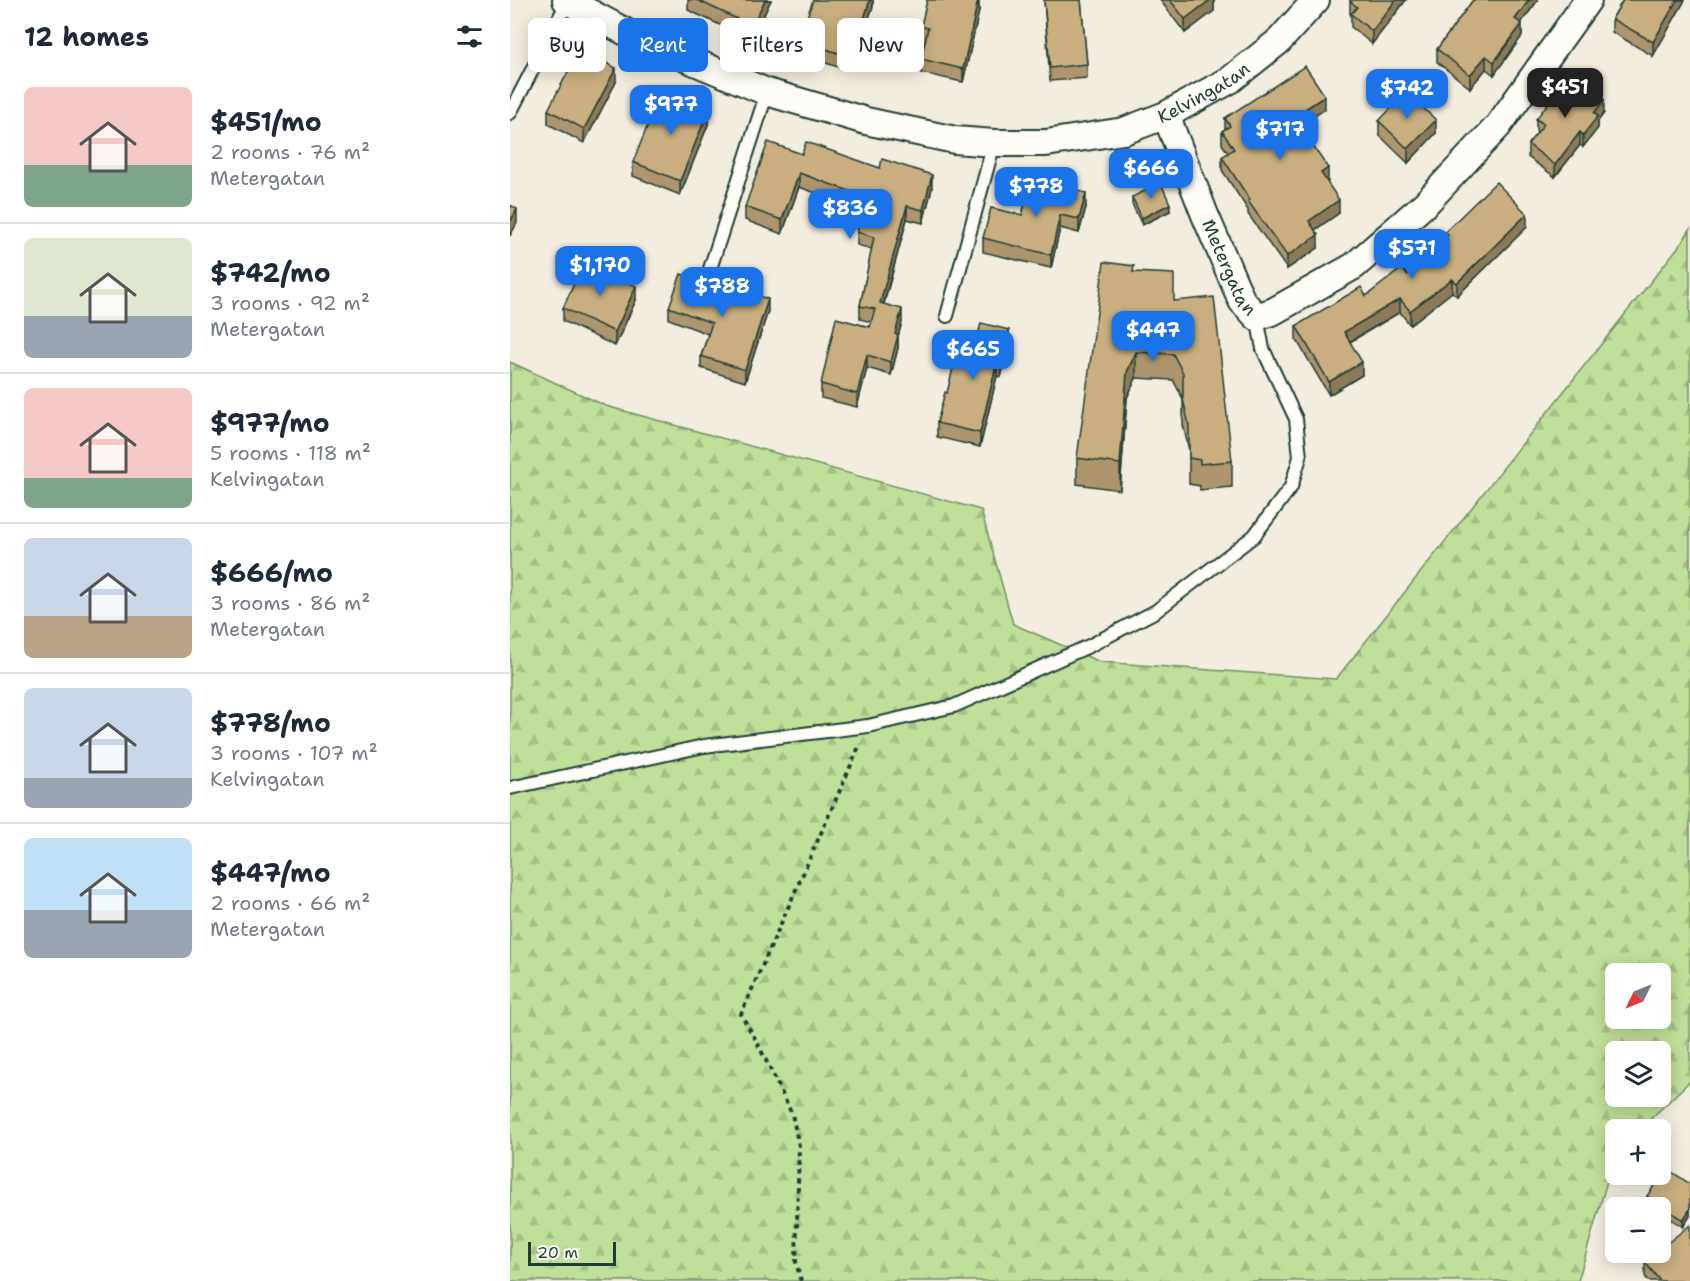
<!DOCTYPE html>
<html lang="en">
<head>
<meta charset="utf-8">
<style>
  body { margin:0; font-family:"Shantell Sans",sans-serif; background:#f2f2f3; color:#1f2937; height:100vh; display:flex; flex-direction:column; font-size:22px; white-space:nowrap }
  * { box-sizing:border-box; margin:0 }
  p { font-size:20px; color:#747a83 }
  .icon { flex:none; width:33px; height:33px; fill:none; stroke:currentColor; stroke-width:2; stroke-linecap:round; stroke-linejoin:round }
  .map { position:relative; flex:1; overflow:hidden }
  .sheet { display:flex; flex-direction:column; background:#fff; width:510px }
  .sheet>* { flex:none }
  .guide { position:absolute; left:18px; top:18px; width:570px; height:54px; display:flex; gap:12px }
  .needle { width:39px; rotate:227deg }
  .controls { position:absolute; left:1095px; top:963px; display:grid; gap:12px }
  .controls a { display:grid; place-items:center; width:66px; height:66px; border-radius:9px; background:#fff; box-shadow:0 3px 15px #0003; font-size:30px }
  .scale { position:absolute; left:18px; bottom:15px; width:88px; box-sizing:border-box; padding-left:6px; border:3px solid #1f3d34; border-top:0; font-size:16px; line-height:21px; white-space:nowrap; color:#1f3d34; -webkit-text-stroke:4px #fdfcf7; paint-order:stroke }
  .price { position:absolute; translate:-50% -51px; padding:0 14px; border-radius:12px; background:#1a73e8; color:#fff; font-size:20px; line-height:39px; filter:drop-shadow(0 2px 3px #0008) }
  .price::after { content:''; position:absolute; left:50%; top:36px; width:18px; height:14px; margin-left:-9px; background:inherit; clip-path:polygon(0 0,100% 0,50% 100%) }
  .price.active { background:#222; color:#fff }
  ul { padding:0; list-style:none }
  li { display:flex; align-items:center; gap:18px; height:150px; padding:0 24px }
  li+li { border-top:2px solid #e0e1e3 }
  li span { display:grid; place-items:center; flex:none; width:168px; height:120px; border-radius:9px; color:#555 }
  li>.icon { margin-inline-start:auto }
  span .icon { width:72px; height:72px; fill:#fffc; stroke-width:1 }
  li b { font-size:26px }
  h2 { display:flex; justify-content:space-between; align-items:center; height:72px; padding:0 24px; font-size:26px }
  .tag { padding:0 21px; border-radius:9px; background:#fff; box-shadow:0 3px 15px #0003; font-size:21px; line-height:54px }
  .tag.active { background:#1a73e8; color:#fff }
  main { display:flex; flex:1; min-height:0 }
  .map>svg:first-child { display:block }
</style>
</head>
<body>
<main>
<section class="sheet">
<h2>12 homes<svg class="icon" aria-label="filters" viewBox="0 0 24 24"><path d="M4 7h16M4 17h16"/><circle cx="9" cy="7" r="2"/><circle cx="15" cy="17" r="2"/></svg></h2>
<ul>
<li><span style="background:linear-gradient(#f6c9c9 65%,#7fa58c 0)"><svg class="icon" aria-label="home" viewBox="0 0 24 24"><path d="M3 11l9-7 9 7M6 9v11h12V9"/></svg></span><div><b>$451/mo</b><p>2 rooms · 76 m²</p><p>Metergatan</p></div></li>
<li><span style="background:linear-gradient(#dfe7d0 65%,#9aa5b1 0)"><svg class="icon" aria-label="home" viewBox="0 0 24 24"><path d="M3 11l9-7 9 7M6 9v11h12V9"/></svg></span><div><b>$742/mo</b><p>3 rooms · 92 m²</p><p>Metergatan</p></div></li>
<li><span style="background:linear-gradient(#f6c9c9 75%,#7fa58c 0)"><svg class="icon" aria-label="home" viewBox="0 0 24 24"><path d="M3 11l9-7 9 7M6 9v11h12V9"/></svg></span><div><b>$977/mo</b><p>5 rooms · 118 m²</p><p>Kelvingatan</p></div></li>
<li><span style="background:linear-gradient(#c9d6e8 65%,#b9a48a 0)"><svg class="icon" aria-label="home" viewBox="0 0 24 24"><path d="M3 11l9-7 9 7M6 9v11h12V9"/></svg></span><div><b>$666/mo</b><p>3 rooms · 86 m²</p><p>Metergatan</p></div></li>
<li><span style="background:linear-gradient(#c9d6e8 75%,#9aa5b1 0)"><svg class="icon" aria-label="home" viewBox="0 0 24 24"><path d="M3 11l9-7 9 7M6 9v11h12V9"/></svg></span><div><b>$778/mo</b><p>3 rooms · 107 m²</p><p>Kelvingatan</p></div></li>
<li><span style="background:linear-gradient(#bfe0f5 60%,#9aa5b1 0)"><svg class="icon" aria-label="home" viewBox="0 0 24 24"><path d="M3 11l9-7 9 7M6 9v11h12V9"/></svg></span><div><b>$447/mo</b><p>2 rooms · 66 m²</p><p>Metergatan</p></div></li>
</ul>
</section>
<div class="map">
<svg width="1180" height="1281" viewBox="0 0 1180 1281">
  <defs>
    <pattern id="forest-firs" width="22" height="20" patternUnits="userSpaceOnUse" patternTransform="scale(1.5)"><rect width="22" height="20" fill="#c0df98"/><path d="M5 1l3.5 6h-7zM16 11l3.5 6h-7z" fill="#a5c084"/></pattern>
  </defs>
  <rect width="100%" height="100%" fill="#f3eddf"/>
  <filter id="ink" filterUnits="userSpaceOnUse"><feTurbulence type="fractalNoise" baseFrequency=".0167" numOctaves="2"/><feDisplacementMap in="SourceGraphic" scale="12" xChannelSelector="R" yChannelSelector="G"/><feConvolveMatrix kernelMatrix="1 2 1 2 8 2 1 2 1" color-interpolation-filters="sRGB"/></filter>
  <g filter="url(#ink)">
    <path fill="url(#forest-firs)" stroke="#708e66" stroke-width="1.5" fill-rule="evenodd" d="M1180,229V1081L1130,1129L1106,1130L1105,1154L1068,1281H0V362L96,406L471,510L503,624L590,662L826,679L1173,241ZM1106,974H1150V1018H1106ZM1106,1052H1150V1096H1106Z"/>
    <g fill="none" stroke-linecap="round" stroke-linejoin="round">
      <g stroke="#1f3d34" stroke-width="16">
        <g id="service">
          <path d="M0,113L58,1"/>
          <path d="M198,275L257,92"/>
          <path d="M437,316L484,143"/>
          <path d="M0,788L194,746L358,726L444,706L579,646L646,611L744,536L781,487L790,457L786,419L753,349L747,317"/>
        </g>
      </g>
      <g stroke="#1f3d34" stroke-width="30">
        <g id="minor">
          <path id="s1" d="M56,0L127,38L257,92L356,121L445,140L484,143H536L614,131L656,115L720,80L769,41L806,0"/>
          <path id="s2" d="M656,115L695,215L732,301L747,317L764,311L844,266L916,203L988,126L1078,0"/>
        </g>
      </g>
      <path stroke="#1f3d34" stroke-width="4" stroke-dasharray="4.5 4.5" stroke-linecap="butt" d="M291,1281L286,1262L289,1146L282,1114L247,1042L231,1014L349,747"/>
      <use href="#service" stroke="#fdfcf7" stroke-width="12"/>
      <use href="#minor" stroke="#fdfcf7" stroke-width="26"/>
    </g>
    <g fill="#ad966e" stroke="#1f3d34" stroke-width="1.5">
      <path d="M178,0H261L242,40L178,10Z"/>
      <path d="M363,0V6L352,38L342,35L331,68L289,54V40Z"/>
      <path d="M469,0V11L453,82L411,73V59L415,41L411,40V26Z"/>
      <path d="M534,0H571L577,64V78L540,81Z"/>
      <path d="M650,0H704V11L675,33Z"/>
      <path d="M896,0L862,44L841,27V15L840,14V1Z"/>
      <path d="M963,0H1028L1011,23L1012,36L984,75L976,69L960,88L927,62V49Z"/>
      <path d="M1113,0H1175L1143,56L1102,32V19Z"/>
      <path d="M106,82L74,143L38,124V110Z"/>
      <path d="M815,109L789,126L818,181L817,182L829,213L805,230L808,248L777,269L738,214V210L712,170V157L718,153L712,144V131L715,129V118Z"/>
      <path d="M1094,113L1088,121V128L1073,147L1070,145L1045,177L1018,157V144L1028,132L1026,131V119Z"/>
      <path d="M869,121L926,133L898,163L869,135Z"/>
      <path d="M199,122L170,195L123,176V162Z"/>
      <path d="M292,154L422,188L413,223L397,219L374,304L392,322L388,336V348L381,375L357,368L347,407L311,398V384L360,327L361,322L350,319V306L362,249L347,245V232L353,210L289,187L272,234L235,220V207Z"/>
      <path d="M622,197L660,211L632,225L622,204Z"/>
      <path d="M576,207L569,233L550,228L541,268L473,252V238L512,215Z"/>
      <path d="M1017,227L947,296L942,292L900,325L890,312L840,342L852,375L819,395L786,339V326L856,296L897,275L935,238V232Z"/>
      <path d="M624,272L664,301L722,461V487L690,490V486L679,484V450L673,425V399L663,380L626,378L617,398L610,490L567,484V458Z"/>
      <path d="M126,300L105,346L53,321V308Z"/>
      <path d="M159,307L258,311L235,382L191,368V356L198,334L159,319Z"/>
      <path d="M499,344L491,377L487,376L470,447L427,437V423L437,393L463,356Z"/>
      <path d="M1180,1184V1216L1173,1227L1150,1212V1208H1144L1137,1203V1196Z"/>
      <path d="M1135,1262L1180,1281H1138L1135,1276Z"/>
    </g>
    <g fill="#8d7a5a" stroke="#1f3d34" stroke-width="1.5">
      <path d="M255,0H261L242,40V26Z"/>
      <path d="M360,0H363V6L352,38V25Z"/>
      <path d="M468,0L469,11L453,82V69Z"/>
      <path d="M700,0H704V11L675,33V19Z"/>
      <path d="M886,0H896L862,44V31Z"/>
      <path d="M1019,0H1028L1005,31V19Z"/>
      <path d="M1167,0H1175L1143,56V42Z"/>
      <path d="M342,21V35L331,68V54Z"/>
      <path d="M1012,24V36L984,75V62Z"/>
      <path d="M976,56V69L960,88V75Z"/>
      <path d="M106,68V82L74,143V129Z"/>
      <path d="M815,96V109L783,130V117Z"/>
      <path d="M1094,100V113L1088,121V128L1073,147V135L1084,113Z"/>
      <path d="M199,109V122L170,195V181Z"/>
      <path d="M926,120V133L898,163V149Z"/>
      <path d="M1070,132V145L1045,177V165Z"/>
      <path d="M818,168V181L811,186V173Z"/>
      <path d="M289,173V187L272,234V220Z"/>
      <path d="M422,175V188L413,223V210Z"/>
      <path d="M576,193V207L569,233V219Z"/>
      <path d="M829,200V213L799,234V221Z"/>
      <path d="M660,204V211L632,225V218Z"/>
      <path d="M397,206V219L370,316V303Z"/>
      <path d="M7,209V223L0,236V222Z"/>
      <path d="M1017,214V227L947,296V283Z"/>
      <path d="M550,215V228L541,268V255Z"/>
      <path d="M808,235V248L777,269V256Z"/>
      <path d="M942,279V292L900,325V311Z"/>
      <path d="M126,286V300L105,346V332Z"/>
      <path d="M258,299V311L235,382V370Z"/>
      <path d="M890,299V312L834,345V332Z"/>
      <path d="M392,309V322L388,336V348L381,375V362L385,334Z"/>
      <path d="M499,330V344L491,377V363Z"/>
      <path d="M626,352V378L617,398L610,490V464L617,372Z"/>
      <path d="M357,355V368L347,407V394Z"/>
      <path d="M487,362V376L470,447V433Z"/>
      <path d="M852,362V375L819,395V382Z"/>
      <path d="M1180,1209V1216L1173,1227V1220Z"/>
    </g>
    <g fill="#c9af80" stroke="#1f3d34" stroke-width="1.5">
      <path d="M187,0H255L242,26Z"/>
      <path d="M303,0H360L352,25L342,21L331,54L289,40Z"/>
      <path d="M417,0H468L453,69L411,59L418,28L411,26Z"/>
      <path d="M534,0H571L577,64L540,68Z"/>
      <path d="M660,0H700L675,19Z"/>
      <path d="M840,0H886L862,31L841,14L847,7L840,1Z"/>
      <path d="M963,0H1019L1005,19L1012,24L984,62L976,56L960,75L927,49Z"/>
      <path d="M1113,0H1167L1143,42L1102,19Z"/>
      <path d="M70,49L106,68L74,129L38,110Z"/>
      <path d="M795,66L815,96L783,117L818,168L811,173L829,200L799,221L808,235L777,256L738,201L740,200L712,157L724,149L712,131L720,126L715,118Z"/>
      <path d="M1060,75L1094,100L1084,113L1088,116L1073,135L1070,132L1045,165L1018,144L1034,124L1026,119Z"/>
      <path d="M152,90L199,109L170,181L123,162Z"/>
      <path d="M896,92L926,120L898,149L869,121Z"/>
      <path d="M258,142L292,154L296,142L370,168L372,159L422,175L413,210L397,206L370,303L392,309L385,334L388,335L381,362L357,355L347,394L311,384L326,318L360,327L365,309L350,306L364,237L347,232L356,197L289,173L272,220L235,207Z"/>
      <path d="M521,179L576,193L569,219L550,215L541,255L473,238L481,208L512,215Z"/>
      <path d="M986,182L1017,214L947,283L942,279L900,311L890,299L834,332L852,362L819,382L786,326L851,287L856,296L892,268L897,275L938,235L935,232Z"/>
      <path d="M651,183L660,204L632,218L622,197Z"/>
      <path d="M0,205L7,209L0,222Z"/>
      <path d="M74,262L126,286L105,332L53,308Z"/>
      <path d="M594,262L624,266L623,272L664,274V301L704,297L722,461L690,464V460L679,458V425L673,399V373L663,354L626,352L617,372L610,464L567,458Z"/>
      <path d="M171,274L213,289L214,285L258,299L235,370L191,356L202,323L159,307Z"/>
      <path d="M471,323L499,330L491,363L487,362L470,433L427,423L435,392L437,393L447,352L463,356Z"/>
      <path d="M1156,1168L1180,1184V1209L1173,1220L1137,1196Z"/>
      <path d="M1180,1225V1281H1150L1135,1262L1147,1252H1150V1249Z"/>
    </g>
  </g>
  <g text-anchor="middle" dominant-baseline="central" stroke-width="5" stroke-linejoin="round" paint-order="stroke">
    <g font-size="18" fill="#1f3d34" stroke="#fdfcf7">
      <text stroke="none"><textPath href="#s1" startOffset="674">Kelvingatan</textPath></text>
      <text stroke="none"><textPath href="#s2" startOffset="165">Metergatan</textPath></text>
    </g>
  </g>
</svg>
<div class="controls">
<a><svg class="needle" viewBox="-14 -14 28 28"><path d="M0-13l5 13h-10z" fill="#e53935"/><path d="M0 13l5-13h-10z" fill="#747a83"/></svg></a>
<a><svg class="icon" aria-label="layers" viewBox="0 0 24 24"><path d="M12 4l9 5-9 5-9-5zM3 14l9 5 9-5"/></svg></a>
<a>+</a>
<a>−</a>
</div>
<div class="scale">20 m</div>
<b class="price active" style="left:1055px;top:119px">$451</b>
<b class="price" style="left:897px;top:120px">$742</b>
<b class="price" style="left:161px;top:136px">$977</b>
<b class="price" style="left:770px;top:161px">$717</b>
<b class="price" style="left:641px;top:200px">$666</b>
<b class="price" style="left:526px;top:218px">$778</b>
<b class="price" style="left:340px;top:240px">$836</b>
<b class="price" style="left:902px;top:280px">$571</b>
<b class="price" style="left:90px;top:297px">$1,170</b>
<b class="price" style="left:212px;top:318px">$788</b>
<b class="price" style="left:643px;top:362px">$447</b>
<b class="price" style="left:463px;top:381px">$665</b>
<div class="guide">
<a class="tag">Buy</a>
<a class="tag active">Rent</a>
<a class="tag">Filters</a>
<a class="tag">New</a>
</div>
</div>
</main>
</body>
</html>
